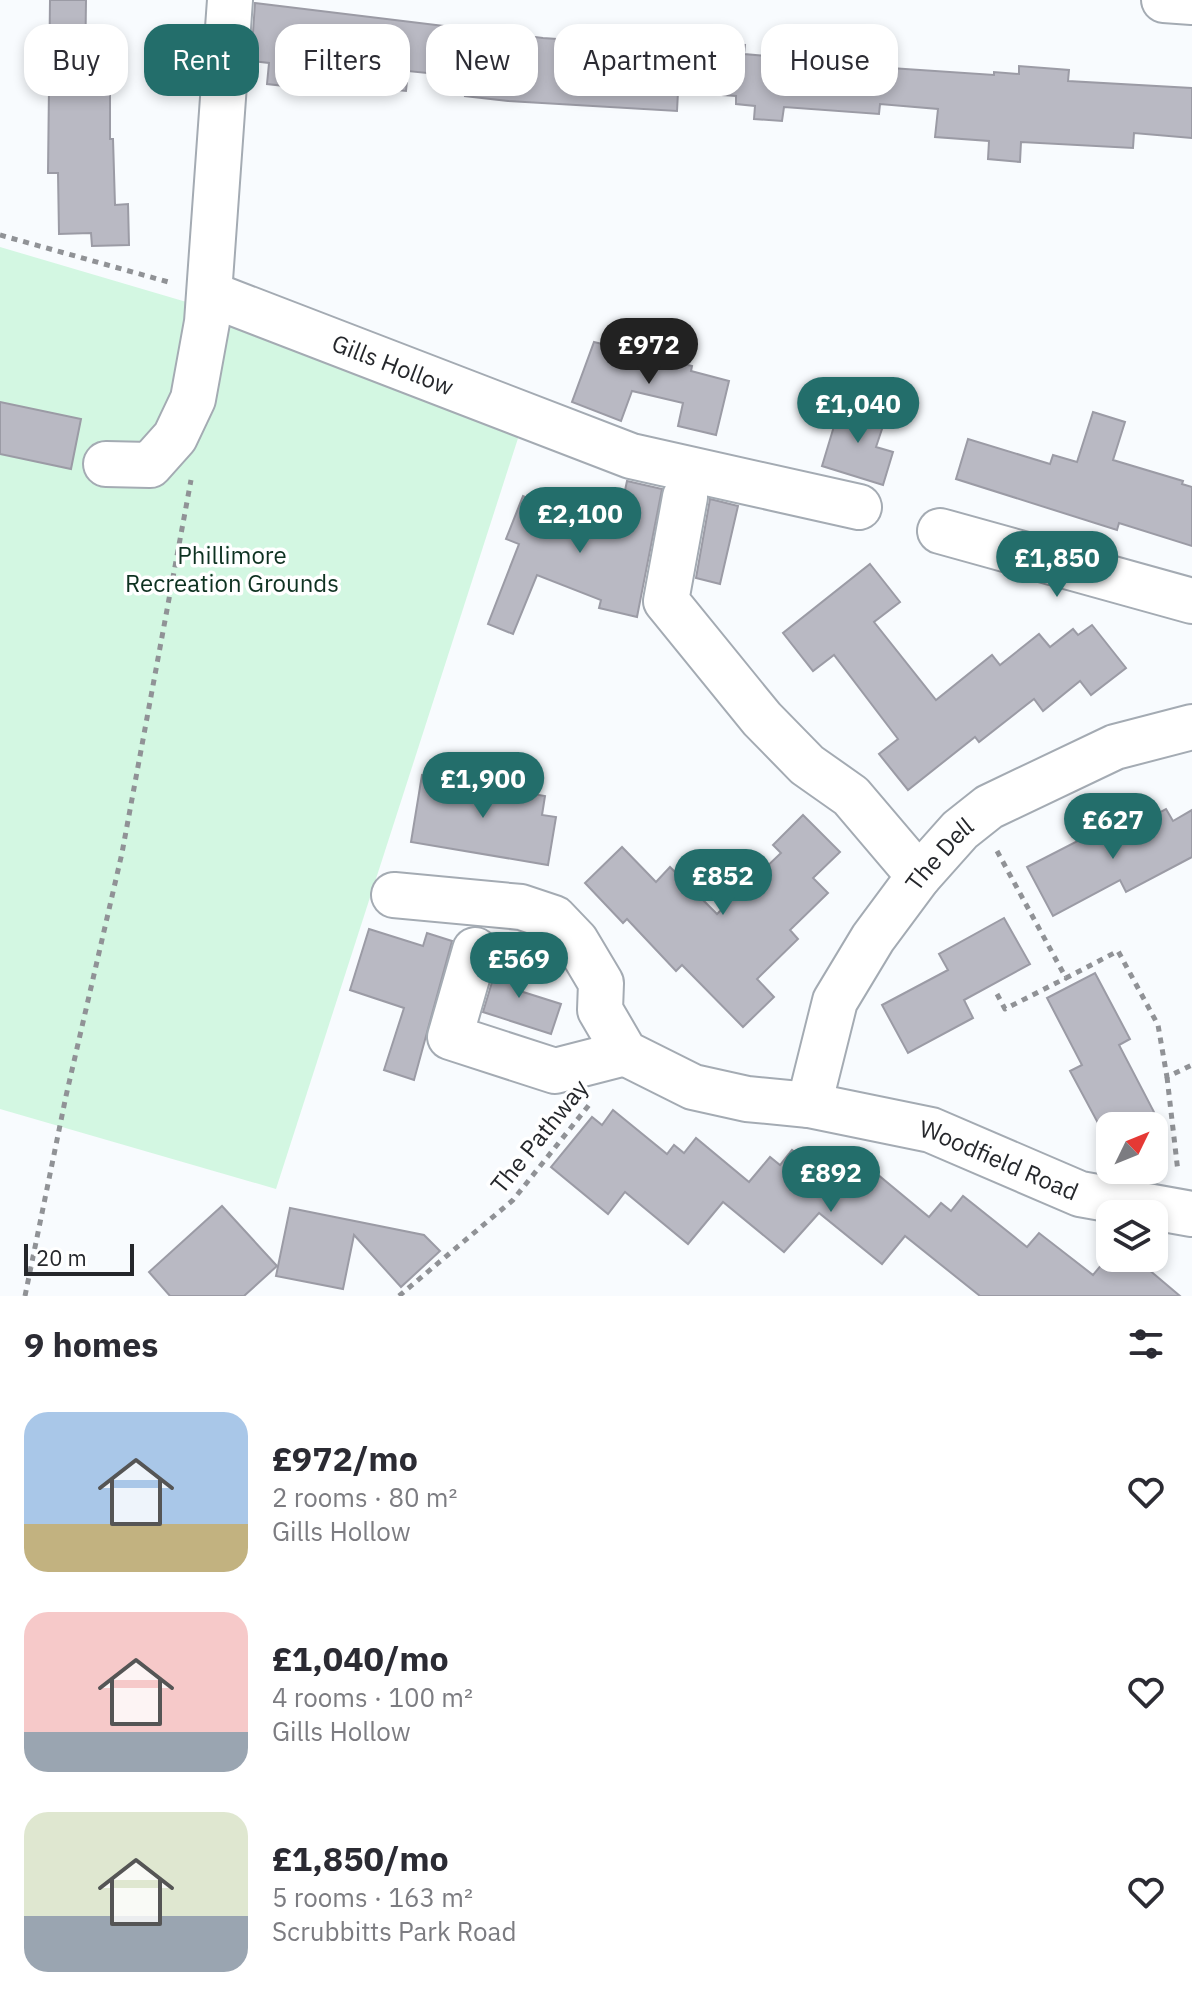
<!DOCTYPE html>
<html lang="en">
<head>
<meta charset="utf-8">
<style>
  body { margin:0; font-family:"IBM Plex Sans",sans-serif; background:#f7f7f7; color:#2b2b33; height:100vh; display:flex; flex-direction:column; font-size:30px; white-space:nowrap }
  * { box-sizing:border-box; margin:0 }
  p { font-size:26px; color:#7c7c81 }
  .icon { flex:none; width:44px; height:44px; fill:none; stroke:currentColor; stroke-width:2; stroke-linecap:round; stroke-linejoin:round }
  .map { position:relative; height:1296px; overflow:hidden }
  .panel { display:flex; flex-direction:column; background:#fff; flex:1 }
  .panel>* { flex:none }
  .hud { position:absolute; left:24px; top:24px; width:1144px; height:72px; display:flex; gap:16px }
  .needle { width:52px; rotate:47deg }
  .fabs { position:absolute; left:1096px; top:1112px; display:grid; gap:16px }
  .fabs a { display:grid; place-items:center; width:72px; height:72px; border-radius:16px; background:#fff; box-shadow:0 4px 12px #0003; font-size:40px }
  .scale { position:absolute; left:24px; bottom:20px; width:110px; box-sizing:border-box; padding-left:8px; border:4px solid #25272b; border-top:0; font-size:22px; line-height:28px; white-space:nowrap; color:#25272b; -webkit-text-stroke:6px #fff; paint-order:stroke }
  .price { position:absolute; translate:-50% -68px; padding:0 18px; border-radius:28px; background:#236e6b; color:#fff; font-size:26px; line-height:52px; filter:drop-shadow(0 2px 4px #0008) }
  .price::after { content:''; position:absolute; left:50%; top:48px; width:24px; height:18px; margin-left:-12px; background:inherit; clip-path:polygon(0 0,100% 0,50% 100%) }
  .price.on { background:#222; color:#fff }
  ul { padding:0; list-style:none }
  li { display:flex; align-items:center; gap:24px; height:200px; padding:0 24px }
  li span { display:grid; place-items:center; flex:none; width:224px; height:160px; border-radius:24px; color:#555 }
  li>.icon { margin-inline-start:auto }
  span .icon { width:96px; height:96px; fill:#fffc; stroke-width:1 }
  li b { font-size:34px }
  h2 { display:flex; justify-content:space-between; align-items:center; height:96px; padding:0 24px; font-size:34px }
  .pill { padding:0 28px; border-radius:24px; background:#fff; box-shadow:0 4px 12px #0003; font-size:28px; line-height:72px }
  .pill.on { background:#236e6b; color:#fff }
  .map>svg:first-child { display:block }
</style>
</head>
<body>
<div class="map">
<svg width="1192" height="1296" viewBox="0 0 1192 1296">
  <rect width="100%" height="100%" fill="#f8fbfe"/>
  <path fill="#d3f7e2" d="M0,247L200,306L521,429L276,1189L0,1109Z"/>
  <g fill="#b9b9c3" stroke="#9b9ba5" stroke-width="2">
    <path d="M50,0H86L85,76H110V139H113L115,205L128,204L129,245L92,246L91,233L59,234L58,173H48Z"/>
    <path d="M255,3L543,38L614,43L615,35L745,45L744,54L787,58V61L994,75V72L1019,74V66L1069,70L1068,81L1192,88V138L1134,133L1133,148L1021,142L1020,162L988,159L989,141L935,137L938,109L880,104L879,114L784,107L782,121L754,119L755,106L736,104V96L678,92L677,111L508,101L465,96L467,77L408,71L406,91L367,87L366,95L267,84L269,63L251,61Z"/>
    <path d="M594,342L692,366L691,371L729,381L716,435L678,426L683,403L632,391L621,421L572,402Z"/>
    <path d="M0,402L81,419L71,469L0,454Z"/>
    <path d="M841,403L886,417L876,447L893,452L883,485L822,466Z"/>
    <path d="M1093,412L1125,422L1113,460L1183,481L1182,484L1192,487V546L1119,523L1117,530L956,479L968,439L1050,464L1053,455L1077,462Z"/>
    <path d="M627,481L662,489L637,617L599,608L601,600L537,575L513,634L488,624L519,544L506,539L523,496L616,533Z"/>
    <path d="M710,499L738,506L720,584L696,578Z"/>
    <path d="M870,564L900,602L874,622L936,700L992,655L1000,665L1039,634L1050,647L1073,629L1078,635L1092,625L1126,668L1091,695L1080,681L1043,711L1034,699L979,742L975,737L908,790L879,754L898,739L834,655L813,671L783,633Z"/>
    <path d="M422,775L545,796L542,815L556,817L548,865L411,842Z"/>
    <path d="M1166,809L1173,821L1192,810V857L1126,892L1120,880L1053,916L1027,867L1095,832L1101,843Z"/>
    <path d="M803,815L840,852L813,878L828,893L790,930L798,939L757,979L774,997L743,1027L682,965L676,971L627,919L623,923L585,883L622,847L656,882L670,867L717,914L781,853L773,845Z"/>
    <path d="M1004,918L1030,964L964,1000L973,1018L908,1053L882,1005L948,970L939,954Z"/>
    <path d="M369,929L423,946L427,933L452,941L414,1080L384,1070L404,1008L350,990Z"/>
    <path d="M499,959L528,967L520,991L561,1004L551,1034L483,1012Z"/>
    <path d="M1095,973L1130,1039L1119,1045L1154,1112L1129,1126H1110V1136L1106,1138L1070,1071L1082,1065L1047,998Z"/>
    <path d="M613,1110L667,1154L674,1145L684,1153L696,1138L749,1182L770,1157L780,1165L792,1150L846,1193L856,1180L865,1189L877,1174L929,1217L941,1203L951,1211L963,1196L1027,1247L1039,1233L1093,1275L1107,1258H1135L1180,1296H980L905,1236L882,1264L819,1213L784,1252L723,1202L688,1244L625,1192L608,1214L551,1167L592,1117L602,1125Z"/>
    <path d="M222,1206L277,1266L244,1296H170L149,1272Z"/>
    <path d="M290,1208L424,1235L440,1251L401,1287L354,1235L343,1289L276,1276Z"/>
  </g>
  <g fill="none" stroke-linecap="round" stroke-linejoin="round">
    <g stroke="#a4abb3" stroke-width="48">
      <g id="minor">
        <path d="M1164,0L1192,2"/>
        <path id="s1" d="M210,294L631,456L859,507"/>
        <path d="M106,464L150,465L175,437L193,399L207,322L230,0"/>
        <path d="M685,497L666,601L762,719L807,765L851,796L919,876"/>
        <path d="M940,531L1192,601"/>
        <path id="s2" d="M394,895L521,907L554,918L576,941L601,983L600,1010L625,1053L693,1087L747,1099L809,1105L931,1130L1080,1194L1192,1214"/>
        <path d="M475,950L450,1037L555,1071L625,1053"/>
        <path id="s3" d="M809,1105L835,1001L873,938L919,876L960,830L989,807L1115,747L1192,727"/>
      </g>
    </g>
    <g stroke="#909296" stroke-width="5" stroke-dasharray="6 6" stroke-linecap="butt">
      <path d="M0,235L172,283"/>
      <path d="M997,851L1066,978L1118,951L1158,1025L1167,1077L1192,1065"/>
      <path d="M997,994L1005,1009L1066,978"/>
      <path d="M1167,1077L1178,1172"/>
      <path d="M25,1296L66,1096L122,853L191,480"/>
      <path d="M399,1296L513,1200L589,1105"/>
    </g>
    <use href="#minor" stroke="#fff" stroke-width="44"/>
  </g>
  <g text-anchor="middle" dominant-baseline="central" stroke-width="7" stroke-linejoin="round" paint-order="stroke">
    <g font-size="24" fill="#25272b" stroke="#fff">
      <text stroke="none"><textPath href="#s1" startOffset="196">Gills Hollow</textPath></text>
      <text stroke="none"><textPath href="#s3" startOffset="288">The Dell</textPath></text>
      <text transform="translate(539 1136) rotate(-51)">The Pathway</text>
      <text stroke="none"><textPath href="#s2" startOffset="712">Woodfield Road</textPath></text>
    </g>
    <g font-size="24" fill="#0d3120" stroke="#fff">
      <text x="232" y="555">Phillimore<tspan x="232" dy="28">Recreation Grounds</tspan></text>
    </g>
  </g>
</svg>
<div class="fabs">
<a><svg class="needle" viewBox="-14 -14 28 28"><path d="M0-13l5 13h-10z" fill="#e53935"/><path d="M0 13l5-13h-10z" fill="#7c7c81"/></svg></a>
<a><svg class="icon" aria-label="layers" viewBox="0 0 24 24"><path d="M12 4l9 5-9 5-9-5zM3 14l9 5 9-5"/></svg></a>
</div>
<div class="scale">20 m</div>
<b class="price on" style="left:649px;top:386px">£972</b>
<b class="price" style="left:858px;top:445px">£1,040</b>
<b class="price" style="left:580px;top:555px">£2,100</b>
<b class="price" style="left:1057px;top:599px">£1,850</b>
<b class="price" style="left:483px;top:820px">£1,900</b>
<b class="price" style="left:1113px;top:861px">£627</b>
<b class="price" style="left:723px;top:917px">£852</b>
<b class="price" style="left:519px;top:1000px">£569</b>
<b class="price" style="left:831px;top:1214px">£892</b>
<div class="hud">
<a class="pill">Buy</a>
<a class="pill on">Rent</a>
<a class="pill">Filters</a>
<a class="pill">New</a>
<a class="pill">Apartment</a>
<a class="pill">House</a>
</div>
</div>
<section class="panel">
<h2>9 homes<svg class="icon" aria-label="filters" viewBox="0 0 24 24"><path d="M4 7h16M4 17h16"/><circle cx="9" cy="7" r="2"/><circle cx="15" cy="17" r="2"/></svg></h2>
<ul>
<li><span style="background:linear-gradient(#a9c7e8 70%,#c2b280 0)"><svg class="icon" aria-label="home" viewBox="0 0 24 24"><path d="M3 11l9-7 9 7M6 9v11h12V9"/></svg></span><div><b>£972/mo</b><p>2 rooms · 80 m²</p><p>Gills Hollow</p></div><svg class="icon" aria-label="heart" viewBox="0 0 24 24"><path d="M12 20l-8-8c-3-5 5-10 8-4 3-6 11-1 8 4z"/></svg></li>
<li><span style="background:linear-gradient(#f6c9c9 75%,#9aa5b1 0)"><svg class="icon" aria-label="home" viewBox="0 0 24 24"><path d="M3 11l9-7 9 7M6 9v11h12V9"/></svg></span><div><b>£1,040/mo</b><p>4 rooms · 100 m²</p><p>Gills Hollow</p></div><svg class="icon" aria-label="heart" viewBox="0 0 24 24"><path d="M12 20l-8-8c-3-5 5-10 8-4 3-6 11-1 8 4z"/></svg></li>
<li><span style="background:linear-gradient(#dfe7d0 65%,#9aa5b1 0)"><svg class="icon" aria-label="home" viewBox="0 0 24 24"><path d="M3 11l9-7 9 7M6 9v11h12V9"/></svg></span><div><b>£1,850/mo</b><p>5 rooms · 163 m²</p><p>Scrubbitts Park Road</p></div><svg class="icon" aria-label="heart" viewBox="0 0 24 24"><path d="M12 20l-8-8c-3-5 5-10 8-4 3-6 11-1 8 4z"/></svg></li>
</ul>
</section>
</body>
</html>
